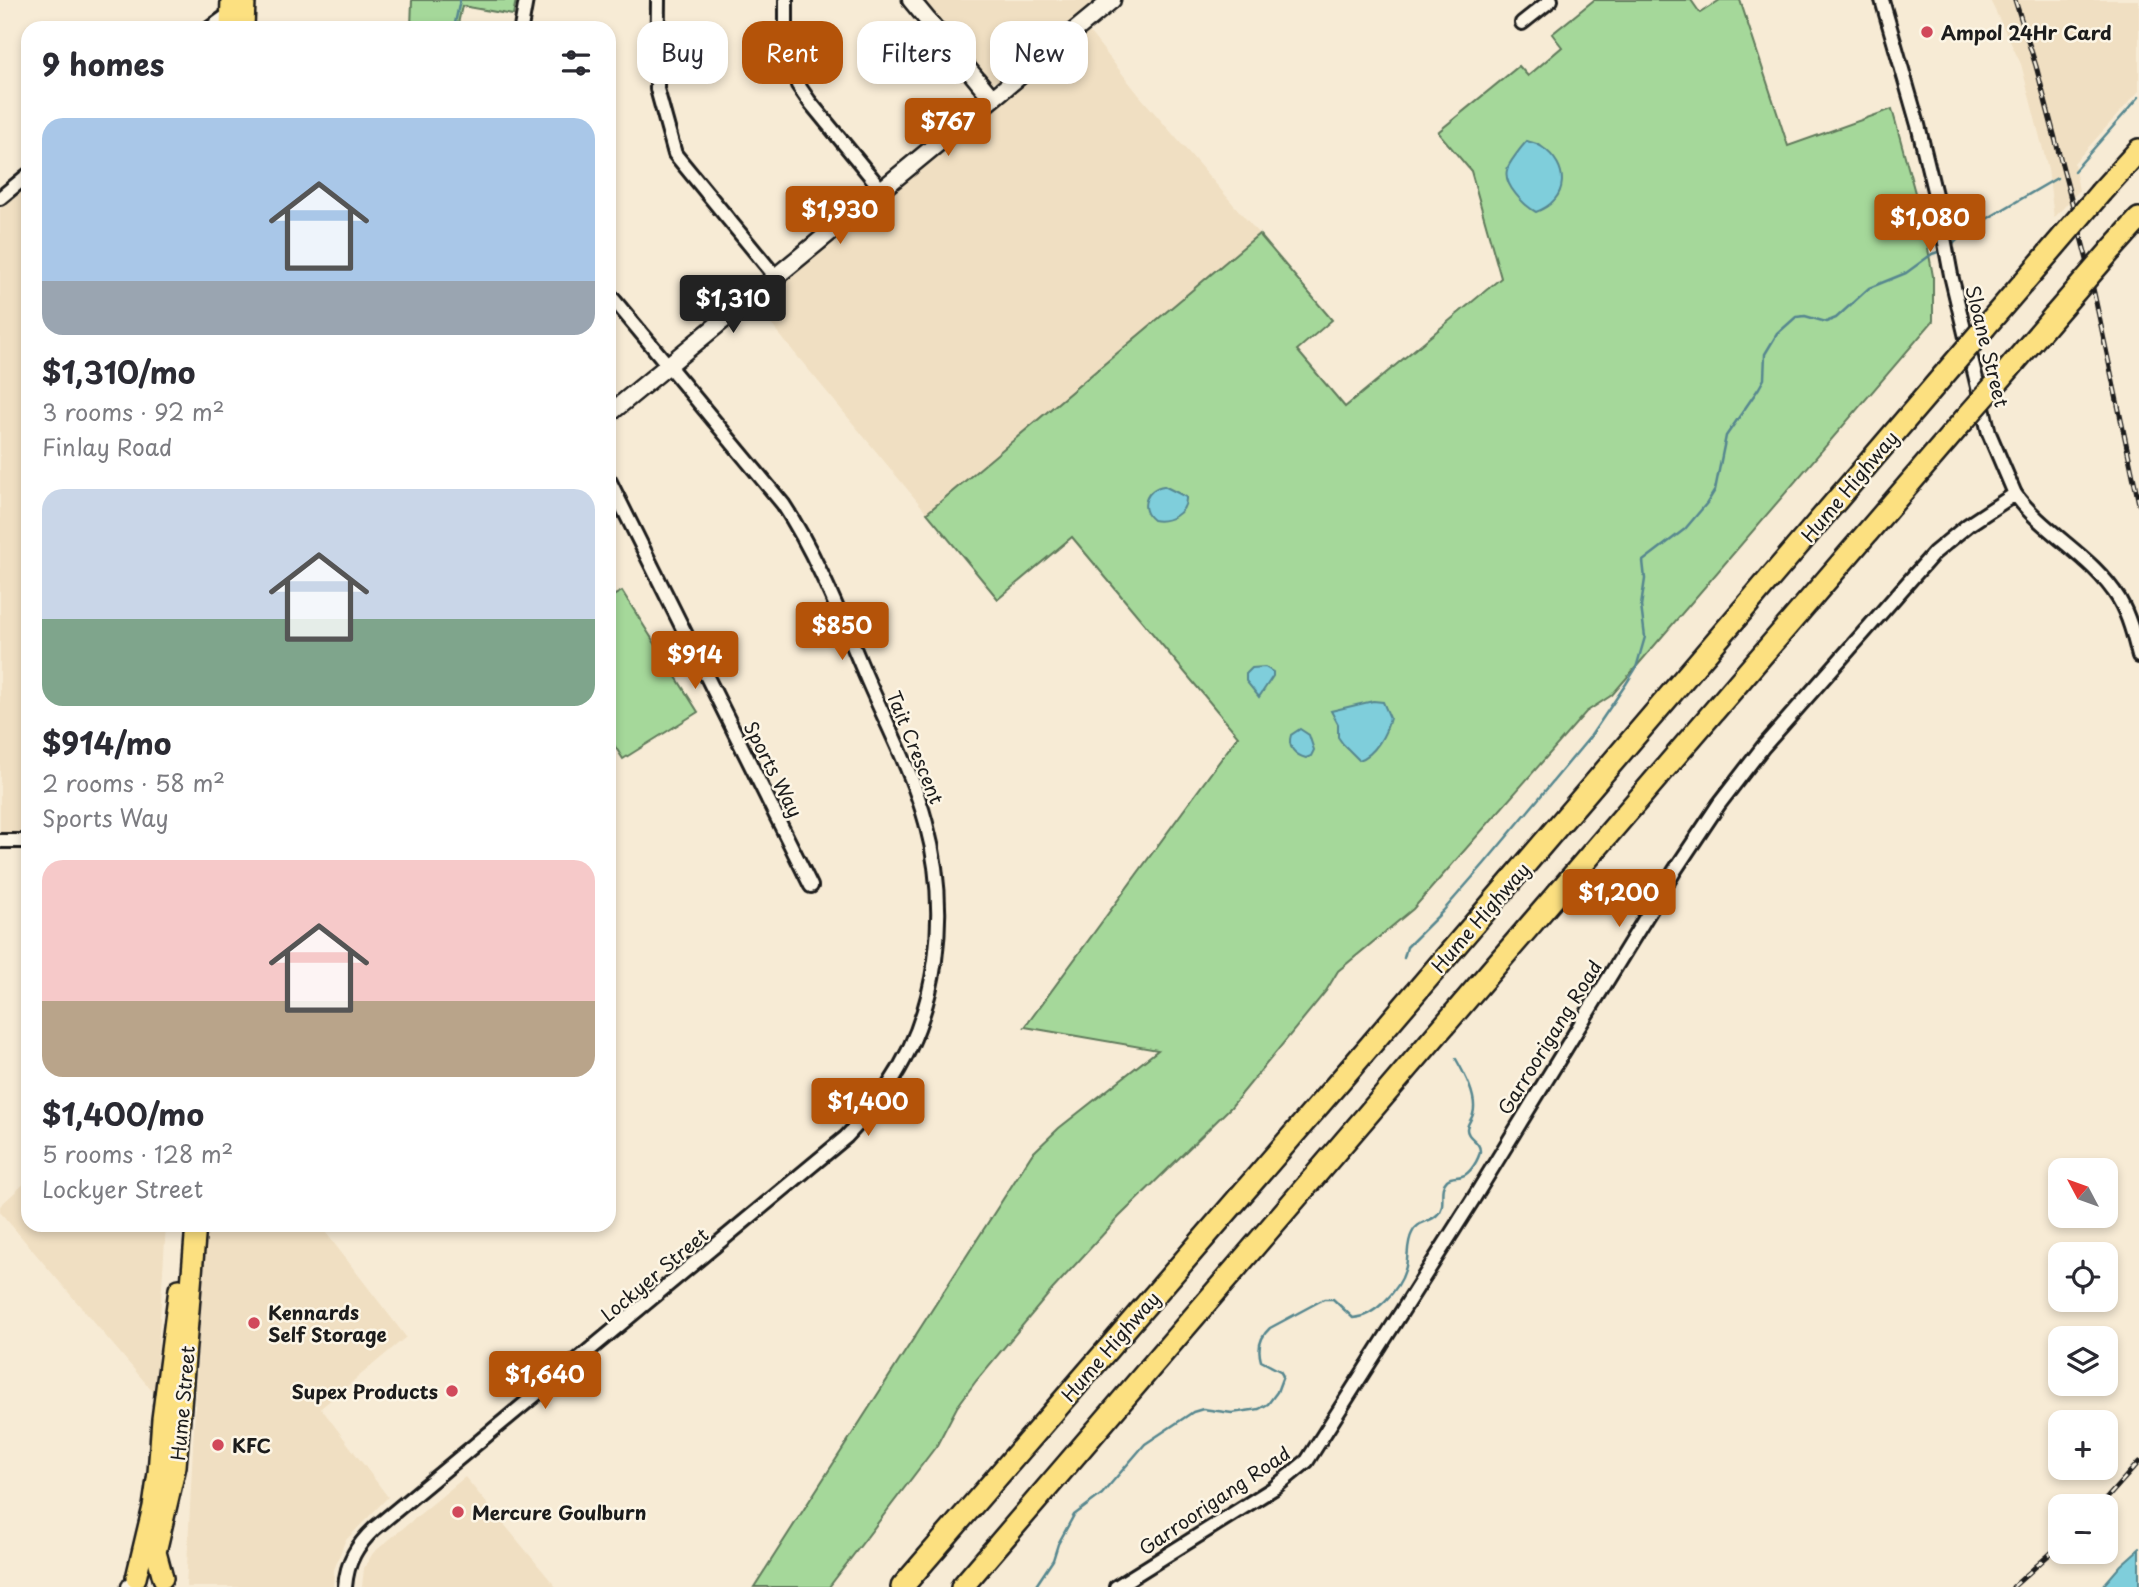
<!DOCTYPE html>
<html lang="en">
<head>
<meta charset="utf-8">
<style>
  body { margin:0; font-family:"Playpen Sans",sans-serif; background:#f2f2f3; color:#2b2b33; height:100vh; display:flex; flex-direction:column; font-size:26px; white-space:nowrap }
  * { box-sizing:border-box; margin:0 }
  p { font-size:23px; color:#7c7c81 }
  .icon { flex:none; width:38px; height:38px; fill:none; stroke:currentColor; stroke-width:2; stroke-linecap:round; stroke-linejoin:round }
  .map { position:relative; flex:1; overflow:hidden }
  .side { position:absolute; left:21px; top:21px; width:595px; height:1211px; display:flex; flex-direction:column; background:#fff; border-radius:21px; box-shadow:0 4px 10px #0003 }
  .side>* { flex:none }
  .top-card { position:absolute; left:637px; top:21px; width:665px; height:63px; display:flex; gap:14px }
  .needle { width:46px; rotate:311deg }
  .controls { position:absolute; left:2048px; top:1158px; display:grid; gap:14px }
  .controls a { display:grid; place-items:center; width:70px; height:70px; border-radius:14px; background:#fff; box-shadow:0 4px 10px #0003; font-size:35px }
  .price { position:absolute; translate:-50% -60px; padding:0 16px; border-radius:7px; background:#b45309; color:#fff; font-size:23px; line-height:46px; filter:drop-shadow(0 2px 4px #0008) }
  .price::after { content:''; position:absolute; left:50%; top:42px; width:21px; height:16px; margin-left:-10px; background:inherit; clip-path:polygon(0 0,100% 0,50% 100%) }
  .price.active { background:#222; color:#fff }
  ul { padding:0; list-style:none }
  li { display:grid; align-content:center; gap:14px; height:371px; padding:0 21px }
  li span { display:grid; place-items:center; height:217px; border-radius:21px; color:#555 }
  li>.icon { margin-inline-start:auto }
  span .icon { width:126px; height:126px; fill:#fffc; stroke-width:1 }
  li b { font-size:30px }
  h2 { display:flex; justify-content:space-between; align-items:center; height:84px; padding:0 21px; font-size:30px }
  .pill { padding:0 24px; border-radius:21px; background:#fff; box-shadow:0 4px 10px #0003; font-size:24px; line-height:63px }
  .pill.active { background:#b45309; color:#fff }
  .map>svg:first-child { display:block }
</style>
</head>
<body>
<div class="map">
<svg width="2139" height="1587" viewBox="0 0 2139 1587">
  <rect width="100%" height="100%" fill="#f7ebd5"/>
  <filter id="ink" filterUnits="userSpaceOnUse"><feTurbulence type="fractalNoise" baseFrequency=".0143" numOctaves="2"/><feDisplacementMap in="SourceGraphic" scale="14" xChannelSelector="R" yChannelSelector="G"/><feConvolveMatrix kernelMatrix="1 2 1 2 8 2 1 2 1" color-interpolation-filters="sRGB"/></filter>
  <g filter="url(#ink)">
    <g fill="#f0dfc2">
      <path d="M918,0H1099L1002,80L993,82L985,80Z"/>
      <path d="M1990,0H2139V91L2074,163L2079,191L2054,218L2048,169L2021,64Z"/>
      <path d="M1087,29L1139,95L1259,234L927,513L755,305Z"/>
      <path d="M28,186V834H0V209Z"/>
      <path d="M28,1180V1225H166L155,1394L0,1212V1206Z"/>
      <path d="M204,1225H320L406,1337L321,1408L388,1497L345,1541L334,1570L333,1587H186Z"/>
      <path d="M465,1477L556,1587H362L364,1568L373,1553Z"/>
    </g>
    <g fill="#a5d89a" stroke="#607a5b" stroke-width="2">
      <path d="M412,0H516L513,15L462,6L457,28H411Z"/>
      <path d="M1594,0H1691L1700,13L1720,0H1740L1788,146L1892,109L1923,222L1933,276V321L1612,695L1586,712L1413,909L1338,971L1326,991L1231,1107L1119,1217L1052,1290L976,1381L957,1407L937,1445L829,1587H754L1032,1154L1059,1128L1158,1050L1025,1027L1238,736L1072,537L998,599L927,513L1259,234L1332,320L1297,350L1345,407L1501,278L1471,171L1438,132L1519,66L1528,76L1562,47L1552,34Z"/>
      <path d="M622,591L698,712L623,759L609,737V598Z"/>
    </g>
    <g fill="#7fcedb" stroke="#57878f" stroke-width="2">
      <path d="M1527,141C1532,143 1537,143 1542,147C1570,166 1569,200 1536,212C1525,206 1503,185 1507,170C1508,164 1522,146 1527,141Z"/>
      <path d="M1164,486L1186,497C1187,514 1168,523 1153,520C1138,509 1146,488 1164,486Z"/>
      <path d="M1265,667L1273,672V676L1259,697L1246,681V674L1252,668Z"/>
      <path d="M1373,701L1383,702L1390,718C1386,734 1375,755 1359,760L1343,744L1338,737V724L1331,711Z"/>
      <path d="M1300,729L1309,735L1314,750L1311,756L1306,758C1295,755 1287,747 1291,735Z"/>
      <path d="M2139,1549V1587H2102L2121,1565Z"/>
    </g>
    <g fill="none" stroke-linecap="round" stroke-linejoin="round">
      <g stroke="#57878f" stroke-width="2.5">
        <path d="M454,28L460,0"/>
        <path d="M2074,171L2139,97"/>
        <path d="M1953,244L1966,231L2057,178"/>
        <path d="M1404,958L1407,947L1443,911L1484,864L1590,737L1626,684L1636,668L1645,637L1641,606L1645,579L1643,561L1685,529L1707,503L1715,490L1726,436L1759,388L1764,379L1765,354L1777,334L1796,317L1805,316L1826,322L1836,318L1869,288L1906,273L1932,254L1938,252"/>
        <path d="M1035,1587L1053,1560L1058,1544L1074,1515L1102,1494L1145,1444L1193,1412L1203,1409L1232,1413L1259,1409L1268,1404L1277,1392L1283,1376L1280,1371L1261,1361C1257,1347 1260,1337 1270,1328L1324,1299H1333L1353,1318C1375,1317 1399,1290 1405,1270C1409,1258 1406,1244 1412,1233C1417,1221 1429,1223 1437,1215C1448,1205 1437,1190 1447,1180C1452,1176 1457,1178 1462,1176C1470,1174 1479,1159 1480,1151C1480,1140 1467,1139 1467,1129C1467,1124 1472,1119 1473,1114C1478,1098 1464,1073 1456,1059"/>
      </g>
      <g stroke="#1c1c1c" stroke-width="18">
        <g id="street">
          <path d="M658,0L657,89L675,154L775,276"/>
          <path d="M786,0V37L798,85L809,101L881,189"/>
          <path d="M1882,0L1918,125L1939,211L1951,275L1989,433L2015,494"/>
          <path d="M1522,23L1551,0"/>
          <path d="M210,28L232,12"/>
          <path d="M521,28L526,0"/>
          <path d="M0,198L28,175"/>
          <path d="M609,480L811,886"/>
          <path d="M0,841H28"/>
          <path d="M345,1587C347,1561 357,1545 375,1528L846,1137C860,1122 875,1106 887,1088C939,1012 950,911 926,823C913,774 888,727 868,681C842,621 819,559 783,504L609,294"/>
          <path d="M1116,1587L1274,1488L1307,1461L1472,1201L1675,870L1719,804L1763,747L1934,553L1968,525L2015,494C2044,534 2093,556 2119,599C2129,616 2134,636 2139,656"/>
        </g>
      </g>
      <g stroke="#1c1c1c" stroke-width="21">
        <g id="secondary">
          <path d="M911,0L992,98"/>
          <path d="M609,414L1112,0"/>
          <path d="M130,1587H131"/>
        </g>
      </g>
      <g stroke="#1c1c1c" stroke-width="24">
        <g id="primary">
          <path d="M230,28L231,0"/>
          <path d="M244,28L245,0"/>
          <path d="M136,1578L153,1507L158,1473L162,1419L179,1289"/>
          <path d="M163,1578L156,1552L176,1466L196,1225"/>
        </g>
      </g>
      <g stroke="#1c1c1c" stroke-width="26">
        <g id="highway">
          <path d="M2101,192L2139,150"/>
          <path d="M2112,249L2139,219"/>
          <path d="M1985,327L2048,254"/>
          <path d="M2002,377L2054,316"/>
          <path d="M902,1587L1351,1068L1943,376"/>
          <path d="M962,1587L1964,420"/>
        </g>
      </g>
      <use href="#street" stroke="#fcf5e5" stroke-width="12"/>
      <use href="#secondary" stroke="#fcf5e5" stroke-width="16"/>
      <use href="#primary" stroke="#fce080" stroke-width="19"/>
      <use href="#highway" stroke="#fce080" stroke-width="21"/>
      <g stroke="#1c1c1c" stroke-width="5">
        <g id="rail">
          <path d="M2015,0L2036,66L2087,260L2139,504"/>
          <path d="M2099,1507L2139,1462"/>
          <path d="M2013,1587L2060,1545"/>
        </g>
      </g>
      <use href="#rail" stroke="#fcf5e5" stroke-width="2.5" stroke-dasharray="8" stroke-linecap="butt"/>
      <g stroke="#1c1c1c" stroke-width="26" stroke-linecap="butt">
        <g id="highway-bridge">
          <path d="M2048,254L2101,192"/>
          <path d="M2054,316L2112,249"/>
          <path d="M1943,376L1985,327"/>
          <path d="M1964,420L2002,377"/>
        </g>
      </g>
      <use href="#highway-bridge" stroke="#fce080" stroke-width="21"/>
    </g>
  </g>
  <g fill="#d1495b" stroke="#fcf5e5" stroke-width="2.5">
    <circle cx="1927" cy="32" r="7"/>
    <circle cx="254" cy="1323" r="7"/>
    <circle cx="452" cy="1391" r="7"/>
    <circle cx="218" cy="1445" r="7"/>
    <circle cx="458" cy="1512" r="7"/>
  </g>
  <g text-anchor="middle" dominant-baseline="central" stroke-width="5" stroke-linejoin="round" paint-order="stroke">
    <g font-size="19" font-weight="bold" fill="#1c1c1c" stroke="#fcf5e5" text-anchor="start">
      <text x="1941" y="32">Ampol 24Hr Card</text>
      <text x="268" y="1312">Kennards<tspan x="268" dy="22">Self Storage</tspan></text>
      <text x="438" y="1391" text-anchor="end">Supex Products</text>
      <text x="232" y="1445">KFC</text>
      <text x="472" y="1512">Mercure Goulburn</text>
    </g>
    <g font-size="19" fill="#1c1c1c" stroke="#fcf5e5">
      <text transform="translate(1988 346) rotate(76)">Sloane Street</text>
      <text transform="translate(1849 486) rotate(-50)">Hume Highway</text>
      <text transform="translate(916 747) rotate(68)">Tait Crescent</text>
      <text transform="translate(774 769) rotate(63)">Sports Way</text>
      <text transform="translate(1480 917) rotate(-49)">Hume Highway</text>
      <text transform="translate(1549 1037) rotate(-58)">Garroorigang Road</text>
      <text transform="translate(654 1274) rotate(-40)">Lockyer Street</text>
      <text transform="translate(1110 1346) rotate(-49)">Hume Highway</text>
      <text transform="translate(182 1403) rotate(-85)">Hume Street</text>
      <text transform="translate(1214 1500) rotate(-34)">Garroorigang Road</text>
    </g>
  </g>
</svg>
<div class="controls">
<a><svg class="needle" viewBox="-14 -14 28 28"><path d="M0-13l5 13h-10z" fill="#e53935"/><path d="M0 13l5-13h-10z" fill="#7c7c81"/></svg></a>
<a><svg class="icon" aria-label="locate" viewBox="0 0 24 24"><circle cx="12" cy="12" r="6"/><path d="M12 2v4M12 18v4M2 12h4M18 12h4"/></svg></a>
<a><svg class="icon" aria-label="layers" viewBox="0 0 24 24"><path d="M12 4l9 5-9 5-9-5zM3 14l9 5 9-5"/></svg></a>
<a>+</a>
<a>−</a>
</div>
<b class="price" style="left:948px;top:158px">$767</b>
<b class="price" style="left:840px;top:246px">$1,930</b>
<b class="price" style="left:1930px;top:254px">$1,080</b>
<b class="price active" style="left:733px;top:335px">$1,310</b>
<b class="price" style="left:842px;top:662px">$850</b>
<b class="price" style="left:695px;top:691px">$914</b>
<b class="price" style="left:1619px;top:929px">$1,200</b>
<b class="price" style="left:868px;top:1138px">$1,400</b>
<b class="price" style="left:545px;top:1411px">$1,640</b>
<div class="top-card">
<a class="pill">Buy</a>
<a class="pill active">Rent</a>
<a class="pill">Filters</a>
<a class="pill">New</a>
</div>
<section class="side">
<h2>9 homes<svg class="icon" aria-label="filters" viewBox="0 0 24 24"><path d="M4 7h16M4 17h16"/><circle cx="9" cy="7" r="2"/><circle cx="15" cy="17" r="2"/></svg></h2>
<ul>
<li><span style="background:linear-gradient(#a9c7e8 75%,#9aa5b1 0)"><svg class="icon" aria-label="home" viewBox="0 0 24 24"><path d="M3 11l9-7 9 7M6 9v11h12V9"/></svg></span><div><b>$1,310/mo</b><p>3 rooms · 92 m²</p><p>Finlay Road</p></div></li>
<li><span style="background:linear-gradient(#c9d6e8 60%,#7fa58c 0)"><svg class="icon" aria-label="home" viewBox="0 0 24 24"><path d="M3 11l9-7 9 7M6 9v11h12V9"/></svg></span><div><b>$914/mo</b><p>2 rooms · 58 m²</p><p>Sports Way</p></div></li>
<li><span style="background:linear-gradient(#f6c9c9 65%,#b9a48a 0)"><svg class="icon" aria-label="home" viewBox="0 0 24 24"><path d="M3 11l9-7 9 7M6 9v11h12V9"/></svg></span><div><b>$1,400/mo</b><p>5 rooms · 128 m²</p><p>Lockyer Street</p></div></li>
</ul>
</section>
</div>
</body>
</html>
